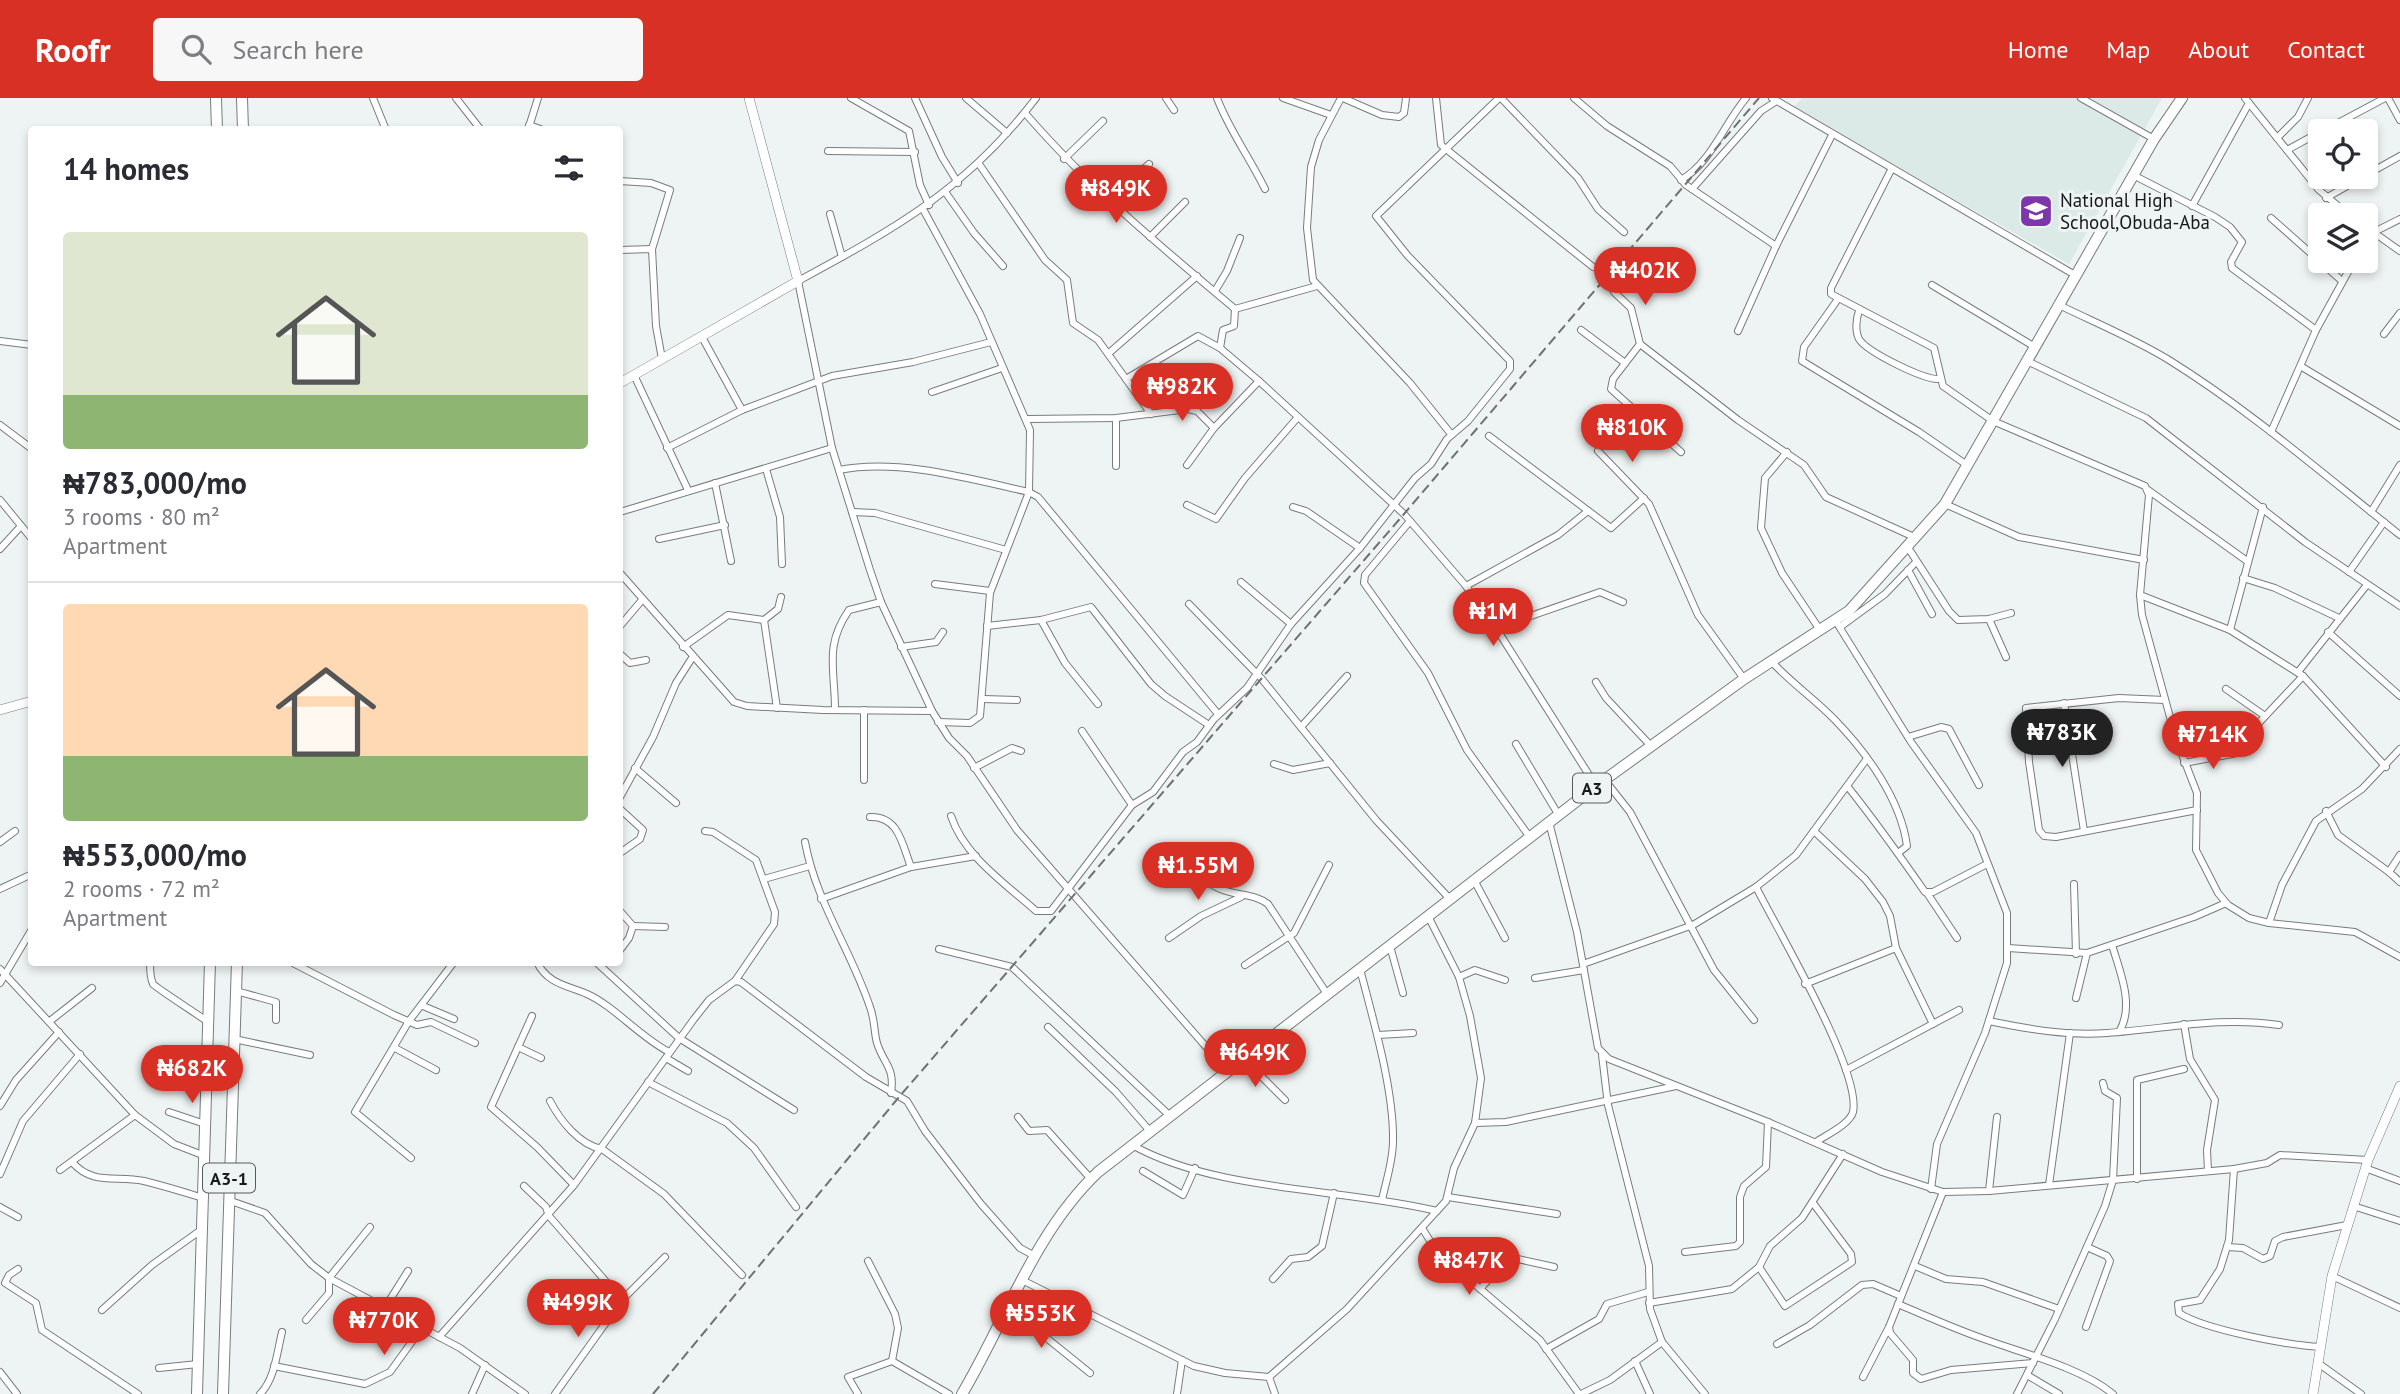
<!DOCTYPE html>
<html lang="en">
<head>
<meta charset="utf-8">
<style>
  body { margin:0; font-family:"PT Sans",sans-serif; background:#f7f7f7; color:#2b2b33; height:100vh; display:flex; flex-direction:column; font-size:26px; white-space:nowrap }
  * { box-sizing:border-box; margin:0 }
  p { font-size:23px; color:#7c7c81 }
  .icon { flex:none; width:38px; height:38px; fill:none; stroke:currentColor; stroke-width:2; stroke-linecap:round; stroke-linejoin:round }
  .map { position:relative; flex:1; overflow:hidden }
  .side { position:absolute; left:28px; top:28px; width:595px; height:840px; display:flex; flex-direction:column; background:#fff; border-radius:7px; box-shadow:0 4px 10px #0003 }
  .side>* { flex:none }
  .fabs { position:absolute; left:2308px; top:21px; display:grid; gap:14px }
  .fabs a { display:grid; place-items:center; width:70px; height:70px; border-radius:7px; background:#fff; box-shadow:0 4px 10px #0003; font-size:35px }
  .price { position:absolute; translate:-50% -60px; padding:0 16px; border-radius:24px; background:#d93025; color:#fff; font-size:23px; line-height:46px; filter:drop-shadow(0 2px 4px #0008) }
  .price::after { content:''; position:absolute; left:50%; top:42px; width:21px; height:16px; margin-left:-10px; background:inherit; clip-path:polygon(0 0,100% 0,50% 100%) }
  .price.selected { background:#222; color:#fff }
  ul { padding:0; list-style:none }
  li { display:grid; align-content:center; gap:14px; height:371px; padding:0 35px }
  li+li { border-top:2px solid #e1e1e2 }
  li span { display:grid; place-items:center; height:217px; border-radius:7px; color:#555 }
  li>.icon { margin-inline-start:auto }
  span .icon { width:126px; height:126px; fill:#fffc; stroke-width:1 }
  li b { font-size:30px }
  h2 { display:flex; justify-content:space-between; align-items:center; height:84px; padding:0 35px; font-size:30px }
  header { display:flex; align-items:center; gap:42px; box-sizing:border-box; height:98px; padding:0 35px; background:#d93025; color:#fff }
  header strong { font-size:33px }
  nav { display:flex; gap:38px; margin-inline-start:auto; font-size:24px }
  .search { width:490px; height:63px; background:#f7f7f7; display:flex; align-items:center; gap:18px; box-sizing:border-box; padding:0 24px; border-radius:7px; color:#7c7c81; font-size:26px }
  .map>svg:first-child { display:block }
</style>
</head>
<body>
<header>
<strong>Roofr</strong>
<div class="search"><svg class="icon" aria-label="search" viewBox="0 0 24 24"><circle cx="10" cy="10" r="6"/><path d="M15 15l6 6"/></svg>Search here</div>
<nav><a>Home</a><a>Map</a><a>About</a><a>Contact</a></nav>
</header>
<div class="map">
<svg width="2400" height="1296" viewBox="0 0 2400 1296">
  <rect width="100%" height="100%" fill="#eef4f3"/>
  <path fill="#dbeae7" d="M1802,0H2162L2069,166L1793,10Z"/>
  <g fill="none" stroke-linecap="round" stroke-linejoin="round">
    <g stroke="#777d7c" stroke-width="8">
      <g id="street">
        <path d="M373,0L386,32"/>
        <path d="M456,0L481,32"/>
        <path d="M851,0L909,33L920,87L929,107"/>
        <path d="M915,0L942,59L958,85"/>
        <path d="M966,0L1007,35"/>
        <path d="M1036,0C967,91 896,130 798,183L832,350L870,472L881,504L932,613L949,640L967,658L1017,732L1228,974"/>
        <path d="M1166,0L1174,12"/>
        <path d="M1217,0C1229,32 1250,60 1265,91"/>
        <path d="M1283,0L1331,17"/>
        <path d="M1341,0L1319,42L1311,69L1307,130L1313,182L1410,285L1451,336"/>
        <path d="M1343,0L1382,17L1399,19L1404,15L1406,0"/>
        <path d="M1436,0L1441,47L1593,169"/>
        <path d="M1501,0L1578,80L1598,111L1624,134"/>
        <path d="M1574,0L1607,28L1670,68L1686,87L1776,148"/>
        <path d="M1772,0L2075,177"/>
        <path d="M2081,0L2154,41"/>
        <path d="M2245,0L2319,92L2349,117"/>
        <path d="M2388,0L2400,22"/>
        <path d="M1025,15C1088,88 1161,149 1235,211L1317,188"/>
        <path d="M529,27L543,32"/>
        <path d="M528,32L538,0"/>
        <path d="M2323,33L2385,0"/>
        <path d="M2277,40L2298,19L2308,0"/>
        <path d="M2287,52L2320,34"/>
        <path d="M828,53L915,54"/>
        <path d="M1064,61L1103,23"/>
        <path d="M979,66L1045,162L1067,182L1073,225L1098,242L1151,316"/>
        <path d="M1891,72L1831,190V196L1934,250L1943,288L1993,323L2145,388L2149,397L2140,497L2142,517L2176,641L2197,695L2196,752L2218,795L2228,807L2249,820L2269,825L2355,834L2400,859"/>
        <path d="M2133,77L2215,119L2230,129L2242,144L2231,164L2232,170L2316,232"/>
        <path d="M2366,77L2400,58"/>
        <path d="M1681,82C1711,65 1724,26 1746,0"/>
        <path d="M620,83L651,85L670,92L652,151"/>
        <path d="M1692,91L1761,13L1775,4"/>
        <path d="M946,95L974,135L1003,168"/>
        <path d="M2326,100L2363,79"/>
        <path d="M1109,103L1149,66"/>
        <path d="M2192,108L2249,5"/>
        <path d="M923,111L980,216L1030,332L1029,394L990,495L980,618L970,625L938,624"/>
        <path d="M830,116L842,159"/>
        <path d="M2271,120L2342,183"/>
        <path d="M2366,129L2400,153"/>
        <path d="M1150,139L1185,104"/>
        <path d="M2366,142L2374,134L2400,121"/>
        <path d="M620,152L652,151L656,228L662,261"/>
        <path d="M1932,187L2035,249"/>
        <path d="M1215,193L1227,173L1240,140"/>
        <path d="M1614,194L1631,210L1640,246L1738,322L1804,367L1826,399L1914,439"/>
        <path d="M1838,201L1804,249L1802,263L1919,334L1967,367"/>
        <path d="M2059,207C2096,225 2135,241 2169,262C2251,313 2324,377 2400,437"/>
        <path d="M1859,213C1856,221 1855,233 1859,241C1867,254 1924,282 1939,281"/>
        <path d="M1581,232L1625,265"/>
        <path d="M1738,233L1776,148L1832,37"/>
        <path d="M2384,236L2400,215"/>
        <path d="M702,239L742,312"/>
        <path d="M0,243L32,247"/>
        <path d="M1640,246L1613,281L1611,291L1681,354"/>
        <path d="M1220,250L1223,232L1234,228L1235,211"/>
        <path d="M1109,255L1197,178"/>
        <path d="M2027,263L2146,320L2305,444L2400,508"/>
        <path d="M2302,269L2400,328"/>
        <path d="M634,277L688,392"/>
        <path d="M1126,281L1198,238L1220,250L1259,283L1404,416L1466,488L1496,530L1596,688"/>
        <path d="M932,294L1002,270"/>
        <path d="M1028,321L1116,320L1188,311L1197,313L1214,330"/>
        <path d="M0,327L32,351"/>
        <path d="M2271,334L2316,232L2354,163"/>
        <path d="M1489,338L1611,430L1644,400"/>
        <path d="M667,350L742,312L832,278L913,264L991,244"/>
        <path d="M1598,353L1649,406L1698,517L1744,581"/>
        <path d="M1787,354L1765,380L1761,430L1782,475L1820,532"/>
        <path d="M1187,367L1214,330L1259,283"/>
        <path d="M1116,368V320"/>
        <path d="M766,371L780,419L782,466"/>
        <path d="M839,372C898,360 971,381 1029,394L1038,399L1218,616"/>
        <path d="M715,385L731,463"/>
        <path d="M2148,392L2247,463"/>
        <path d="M0,402L32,441"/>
        <path d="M1945,406L2019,439L2144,462"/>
        <path d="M1187,407L1216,421L1245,380L1298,319"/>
        <path d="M1293,409L1306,413L1360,450"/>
        <path d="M620,414L832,350"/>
        <path d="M852,414L875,415L1006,452"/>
        <path d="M2371,414L2400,367"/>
        <path d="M1410,423L1365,477L1364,485L1428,575L1467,652L1529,738"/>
        <path d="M659,441L725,427"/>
        <path d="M1907,448L1949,513L1958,522L1989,521L2011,515"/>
        <path d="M0,451L21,428"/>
        <path d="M1908,472L1932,516"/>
        <path d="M2349,474L2384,424"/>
        <path d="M620,475L734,604L747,608L823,612L932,613"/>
        <path d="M2243,480L2275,490L2339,520"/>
        <path d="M1241,484L1291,526"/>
        <path d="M935,486L990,493"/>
        <path d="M1466,488L1558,437L1588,413"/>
        <path d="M2140,497L2230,532L2303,578L2386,669"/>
        <path d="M1189,506L1261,580L1376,722L1450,801"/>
        <path d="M1989,521L2006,559"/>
        <path d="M764,522L777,610"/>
        <path d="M1041,522L1065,565L1098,606"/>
        <path d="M1835,522L1911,644L1976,735L2007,815V865L1985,935L1937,1046L1931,1091"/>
        <path d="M620,528L642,502"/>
        <path d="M987,528L1041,522L1091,509L1151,586L1165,598L1209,627"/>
        <path d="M1840,529L1885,496L1916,464"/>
        <path d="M1496,530L1600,494L1623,504"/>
        <path d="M2230,532L2263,409"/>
        <path d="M2328,534L2400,598"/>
        <path d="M683,549L728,517L764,522L778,511L781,499"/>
        <path d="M901,549L936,544L943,534"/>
        <path d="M620,556L630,565L646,562"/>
        <path d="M1771,563C1791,585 1815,601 1835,622C1867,655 1901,702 1907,748L1898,755"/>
        <path d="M2298,574L2366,488"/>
        <path d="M1596,584L1606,600L1651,648"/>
        <path d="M2226,591L2265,618"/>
        <path d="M983,601L1017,602"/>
        <path d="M2165,602L2119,600L2026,610L2029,664L2039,732L2044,738L2056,739L2197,712"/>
        <path d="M2064,605L2084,733"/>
        <path d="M835,612C835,571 824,548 849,512L881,504"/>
        <path d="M864,612V682"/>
        <path d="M1301,629L1347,578"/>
        <path d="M2255,629L2303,578"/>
        <path d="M1082,633L1132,707"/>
        <path d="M1908,639L1941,629L1949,631L1979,687"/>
        <path d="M1516,646L1558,716"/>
        <path d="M2184,665L2237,655"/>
        <path d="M1274,666L1293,672L1330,665"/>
        <path d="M635,670L676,705"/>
        <path d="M974,670L1012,650L1021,653"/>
        <path d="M1604,681L1630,714L1714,872L1754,922"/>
        <path d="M1848,689C1875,723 1900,758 1925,794H1933L1987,766"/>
        <path d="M620,699L653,639L676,585L692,560"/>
        <path d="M620,711L643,732L640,741L620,755"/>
        <path d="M2326,713L2338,737L2389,774"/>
        <path d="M951,718C964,758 1006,786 1036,813H1051L1132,707L1153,694L1183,654L1197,644L1214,621L1247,590L1291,526L1360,450L1415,380L1431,366L1447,341L1468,323L1510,271V263L1408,158L1376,118L1499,0"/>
        <path d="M870,719C899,718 902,746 911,769"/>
        <path d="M1549,724L1577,834L1598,950L1609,961L1768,1024L1882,1074L1943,1094L1989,1093L2234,1071L2267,1065L2280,1057L2368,1062"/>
        <path d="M705,733L713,734L756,762L775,814L774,826L735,883"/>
        <path d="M1814,733L1865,781L1883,804L1890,818L1896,850L1933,926"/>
        <path d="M0,744L15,733"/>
        <path d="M805,744C816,804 851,852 870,909C875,922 874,935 877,945C884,967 895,969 891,995"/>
        <path d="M2400,757L2389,774L2400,784"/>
        <path d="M1199,775C1223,803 1249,791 1268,806L1327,896"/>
        <path d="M764,781L810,768"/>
        <path d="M1474,782L1505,840"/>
        <path d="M2074,786L2076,856"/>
        <path d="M1756,789C1777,831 1862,974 1853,1014C1850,1026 1826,1037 1816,1044"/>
        <path d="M0,791L32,776"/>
        <path d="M1927,795L1957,840"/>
        <path d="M821,801L911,769L976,758"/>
        <path d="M620,813L633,828L629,840L620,852"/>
        <path d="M2269,825L2282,787L2316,723L2362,691L2400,651"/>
        <path d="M633,828L665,829"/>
        <path d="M1169,840L1201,818L1241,799"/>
        <path d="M2112,847C2120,874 2135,908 2119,934"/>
        <path d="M1390,848L1403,895"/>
        <path d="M2008,850L2087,855L2194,819L2226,805"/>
        <path d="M939,851L1012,869L1169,1017"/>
        <path d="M150,864C150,872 150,880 153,886C155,889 200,918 208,924"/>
        <path d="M291,864L394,917L417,927L431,924L475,945"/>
        <path d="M537,864C547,886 569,888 587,896C614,908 640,939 669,954"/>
        <path d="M596,864L679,940L794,1012"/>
        <path d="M1583,866L1693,827L1756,789L1796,757L1866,662"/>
        <path d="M1245,867L1294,835L1329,767"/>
        <path d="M0,871L135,1017L174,1046L205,1058"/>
        <path d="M1360,871C1373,921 1394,992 1393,1043C1393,1063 1386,1083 1382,1102"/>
        <path d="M1459,879L1475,872L1505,882"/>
        <path d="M1535,880L1584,872"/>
        <path d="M0,885L32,831"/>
        <path d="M1805,886L1896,850"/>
        <path d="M236,893L276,904V922"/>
        <path d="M2076,900L2087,855"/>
        <path d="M423,908L454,921"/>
        <path d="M532,918L491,1009L537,1049L574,1087"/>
        <path d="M50,923L92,890"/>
        <path d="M1989,923C2027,931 2067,938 2107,935C2166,931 2220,918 2279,927"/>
        <path d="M2184,926L2190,961L2215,1002L2207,1052L2208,1073"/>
        <path d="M1048,929L1116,994L1149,1032"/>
        <path d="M1378,937L1413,935"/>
        <path d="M234,941L310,957"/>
        <path d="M518,949L541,960"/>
        <path d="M395,950L436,972"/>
        <path d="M1602,957L1608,1007L1649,1168L1650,1211L1662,1244L1705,1296"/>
        <path d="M177,959L207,962"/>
        <path d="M666,960L688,973"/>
        <path d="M1244,961L1285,1002"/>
        <path d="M1846,972L1959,912"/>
        <path d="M648,984L727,1025L754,1050L796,1109"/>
        <path d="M550,1003C560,1022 579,1047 602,1051L664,1096L742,1177"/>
        <path d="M0,1008L16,982L59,934"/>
        <path d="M169,1014L205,1026"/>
        <path d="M1018,1019L1029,1033L1047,1032L1091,1081"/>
        <path d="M1475,1025L1506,1024L1676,988"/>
        <path d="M1132,1047C1216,1094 1343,1090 1437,1113"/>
        <path d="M411,1060L355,1014L409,923L454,864"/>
        <path d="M72,1064C93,1088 116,1077 144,1083C164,1088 184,1094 203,1100"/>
        <path d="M2365,1070L2400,1083"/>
        <path d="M2234,1071L2229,1142L2220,1171L2200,1202L2178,1206L2179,1215C2205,1232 2288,1247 2320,1249"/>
        <path d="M60,1072L135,1017"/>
        <path d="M1143,1073L1183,1097L1195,1070"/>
        <path d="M0,1076L23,1023L80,956"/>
        <path d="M2137,1081V982L2184,971"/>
        <path d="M2049,1087L2070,935"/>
        <path d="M524,1088L546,1109L549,1118L622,1202"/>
        <path d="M1989,1093L1997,1019"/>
        <path d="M1448,1099L1557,1116"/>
        <path d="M228,1102L265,1115L311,1166L329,1180L460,1250L525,1296"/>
        <path d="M2353,1108L2400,1123"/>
        <path d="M0,1109L18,1119"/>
        <path d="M1422,1130L1437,1154L1540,1242L1579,1296"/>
        <path d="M2227,1149L2243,1150L2263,1161L2270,1158L2275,1143L2283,1139L2347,1127"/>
        <path d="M1685,1154L1736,1148L1740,1144V1099L1744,1088L1766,1069L1768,1024"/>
        <path d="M868,1163L895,1216L898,1230L892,1263"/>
        <path d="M1915,1168L1946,1181L1983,1184L2059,1211"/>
        <path d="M1759,1169L1785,1208L1852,1164L1851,1156L1813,1105"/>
        <path d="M18,1171L9,1177L5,1185L36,1205L42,1232L138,1296"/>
        <path d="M2332,1178L2400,1210"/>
        <path d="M1273,1181L1291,1161L1308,1159L1322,1148L1334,1095"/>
        <path d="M1022,1182L1194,1268L1225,1275L1269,1279L1275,1296"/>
        <path d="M1480,1191L1509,1159L1554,1169"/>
        <path d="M1649,1205L1732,1191L1759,1169L1770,1148L1802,1120L1843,1056"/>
        <path d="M1898,1206C1926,1218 1955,1231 1984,1241C2022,1255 2082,1270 2113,1296"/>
        <path d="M1008,1209L1090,1275"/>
        <path d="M384,1211L408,1173"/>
        <path d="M102,1212L152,1167L201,1132"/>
        <path d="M306,1222L329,1195V1180L370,1129"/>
        <path d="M1889,1229L1890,1235L1913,1262V1275L1921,1281L1951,1272L2033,1265"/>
        <path d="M2086,1229L2110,1163L2107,1158L2087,1149"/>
        <path d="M439,1239L574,1087L694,921L709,902L735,883L741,884L866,979L907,1003L925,1033L981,1106L1020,1150L1035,1158"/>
        <path d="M1777,1246L1810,1227L1862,1187L1873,1186L1901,1198"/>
        <path d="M1546,1251L1599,1221L1607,1206L1648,1194"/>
        <path d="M892,1263L949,1296"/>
        <path d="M1635,1263L1650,1296"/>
        <path d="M2318,1265L2361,1296"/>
        <path d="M274,1268L365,1286L390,1274L421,1231"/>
        <path d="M159,1270L198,1266"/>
        <path d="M0,1274L17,1296"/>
        <path d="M2027,1277L2059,1296"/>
        <path d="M1269,1279L1347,1211L1446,1103L1454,1070L1475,1025L1481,980L1470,918L1459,879L1428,818"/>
        <path d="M1863,1279L1889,1229L1943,1094"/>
        <path d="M260,1296C275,1281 277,1254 282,1234"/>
        <path d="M472,1296L485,1267"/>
        <path d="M555,1296L622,1202L665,1159"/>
        <path d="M858,1296L848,1279L892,1263"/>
        <path d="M1177,1296L1182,1262"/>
        <path d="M1581,1296L1610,1282L1662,1244"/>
        <path d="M2017,1296L2055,1221L2105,1108L2113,1082L2117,1000L2105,993L2103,985"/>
      </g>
    </g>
    <g stroke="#777d7c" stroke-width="10">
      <g id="secondary">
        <path d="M620,285L798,183L749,0"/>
        <path d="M0,612L32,603"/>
        <path d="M2313,1296L2332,1178L2368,1062L2400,988"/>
      </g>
    </g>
    <g stroke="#777d7c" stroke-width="12">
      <g id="highway">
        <path d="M216,0L217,32"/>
        <path d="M242,0L243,32"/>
        <path d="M197,1296L210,864"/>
        <path d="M223,1296L237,864"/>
        <path d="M962,1296C1006,1222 1034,1135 1098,1074L1596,688L1744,581L1849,513L1945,406L2154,41L2182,0"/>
      </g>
    </g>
    <use href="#street" stroke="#fff" stroke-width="6"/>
    <use href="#secondary" stroke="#fff" stroke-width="9"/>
    <use href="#highway" stroke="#fff" stroke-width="10"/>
    <path stroke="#6e7170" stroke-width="2" stroke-dasharray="10 5" stroke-linecap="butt" d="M653,1296L899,999L1404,416L1759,0"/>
  </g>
  <defs>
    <g id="school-square" transform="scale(1.75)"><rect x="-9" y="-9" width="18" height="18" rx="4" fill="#7d37aa" stroke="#eef4f3"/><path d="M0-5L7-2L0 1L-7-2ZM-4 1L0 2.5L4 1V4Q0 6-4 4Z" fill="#fff"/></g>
  </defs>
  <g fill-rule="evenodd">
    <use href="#school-square" x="2036" y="113"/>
  </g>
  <g text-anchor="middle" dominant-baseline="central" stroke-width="6" stroke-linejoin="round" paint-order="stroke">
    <g fill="#eef4f3" stroke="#585b5a" stroke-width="2">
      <rect x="1573" y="675.5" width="38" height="29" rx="5"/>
      <rect x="203" y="1065.5" width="52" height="29" rx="5"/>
    </g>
    <g font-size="18" font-weight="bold" fill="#181a19">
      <text x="1592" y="690">A3</text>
      <text x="229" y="1080">A3-1</text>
    </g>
    <g font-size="19" fill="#181a19" stroke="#eef4f3" text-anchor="start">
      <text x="2060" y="102">National High<tspan x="2060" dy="22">School,Obuda-Aba</tspan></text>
    </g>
  </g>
</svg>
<div class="fabs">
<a><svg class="icon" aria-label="locate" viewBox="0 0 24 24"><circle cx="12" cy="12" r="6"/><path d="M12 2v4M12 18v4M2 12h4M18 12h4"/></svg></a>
<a><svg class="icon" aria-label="layers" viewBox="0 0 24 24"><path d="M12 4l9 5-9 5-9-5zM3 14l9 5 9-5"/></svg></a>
</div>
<b class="price" style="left:1116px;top:127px">₦849K</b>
<b class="price" style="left:1645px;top:209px">₦402K</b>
<b class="price" style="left:1182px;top:325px">₦982K</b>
<b class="price" style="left:1632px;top:366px">₦810K</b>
<b class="price" style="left:1493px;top:550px">₦1M</b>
<b class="price selected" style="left:2062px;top:671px">₦783K</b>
<b class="price" style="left:2213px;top:673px">₦714K</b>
<b class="price" style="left:1198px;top:804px">₦1.55M</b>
<b class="price" style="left:1255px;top:991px">₦649K</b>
<b class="price" style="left:192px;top:1007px">₦682K</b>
<b class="price" style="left:1469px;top:1199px">₦847K</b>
<b class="price" style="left:578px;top:1241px">₦499K</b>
<b class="price" style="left:1041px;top:1252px">₦553K</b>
<b class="price" style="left:384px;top:1259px">₦770K</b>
<section class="side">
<h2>14 homes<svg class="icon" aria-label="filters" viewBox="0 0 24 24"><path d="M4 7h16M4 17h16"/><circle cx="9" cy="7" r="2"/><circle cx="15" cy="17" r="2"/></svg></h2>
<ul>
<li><span style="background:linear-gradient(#dfe7d0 75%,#8fb573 0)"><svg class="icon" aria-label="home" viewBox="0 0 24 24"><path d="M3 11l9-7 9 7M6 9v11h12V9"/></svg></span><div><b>₦783,000/mo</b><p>3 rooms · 80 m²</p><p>Apartment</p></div></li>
<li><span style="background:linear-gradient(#ffd9b3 70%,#8fb573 0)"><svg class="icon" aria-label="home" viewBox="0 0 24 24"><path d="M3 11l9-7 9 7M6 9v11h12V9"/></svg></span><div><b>₦553,000/mo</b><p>2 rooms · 72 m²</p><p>Apartment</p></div></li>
</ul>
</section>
</div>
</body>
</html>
